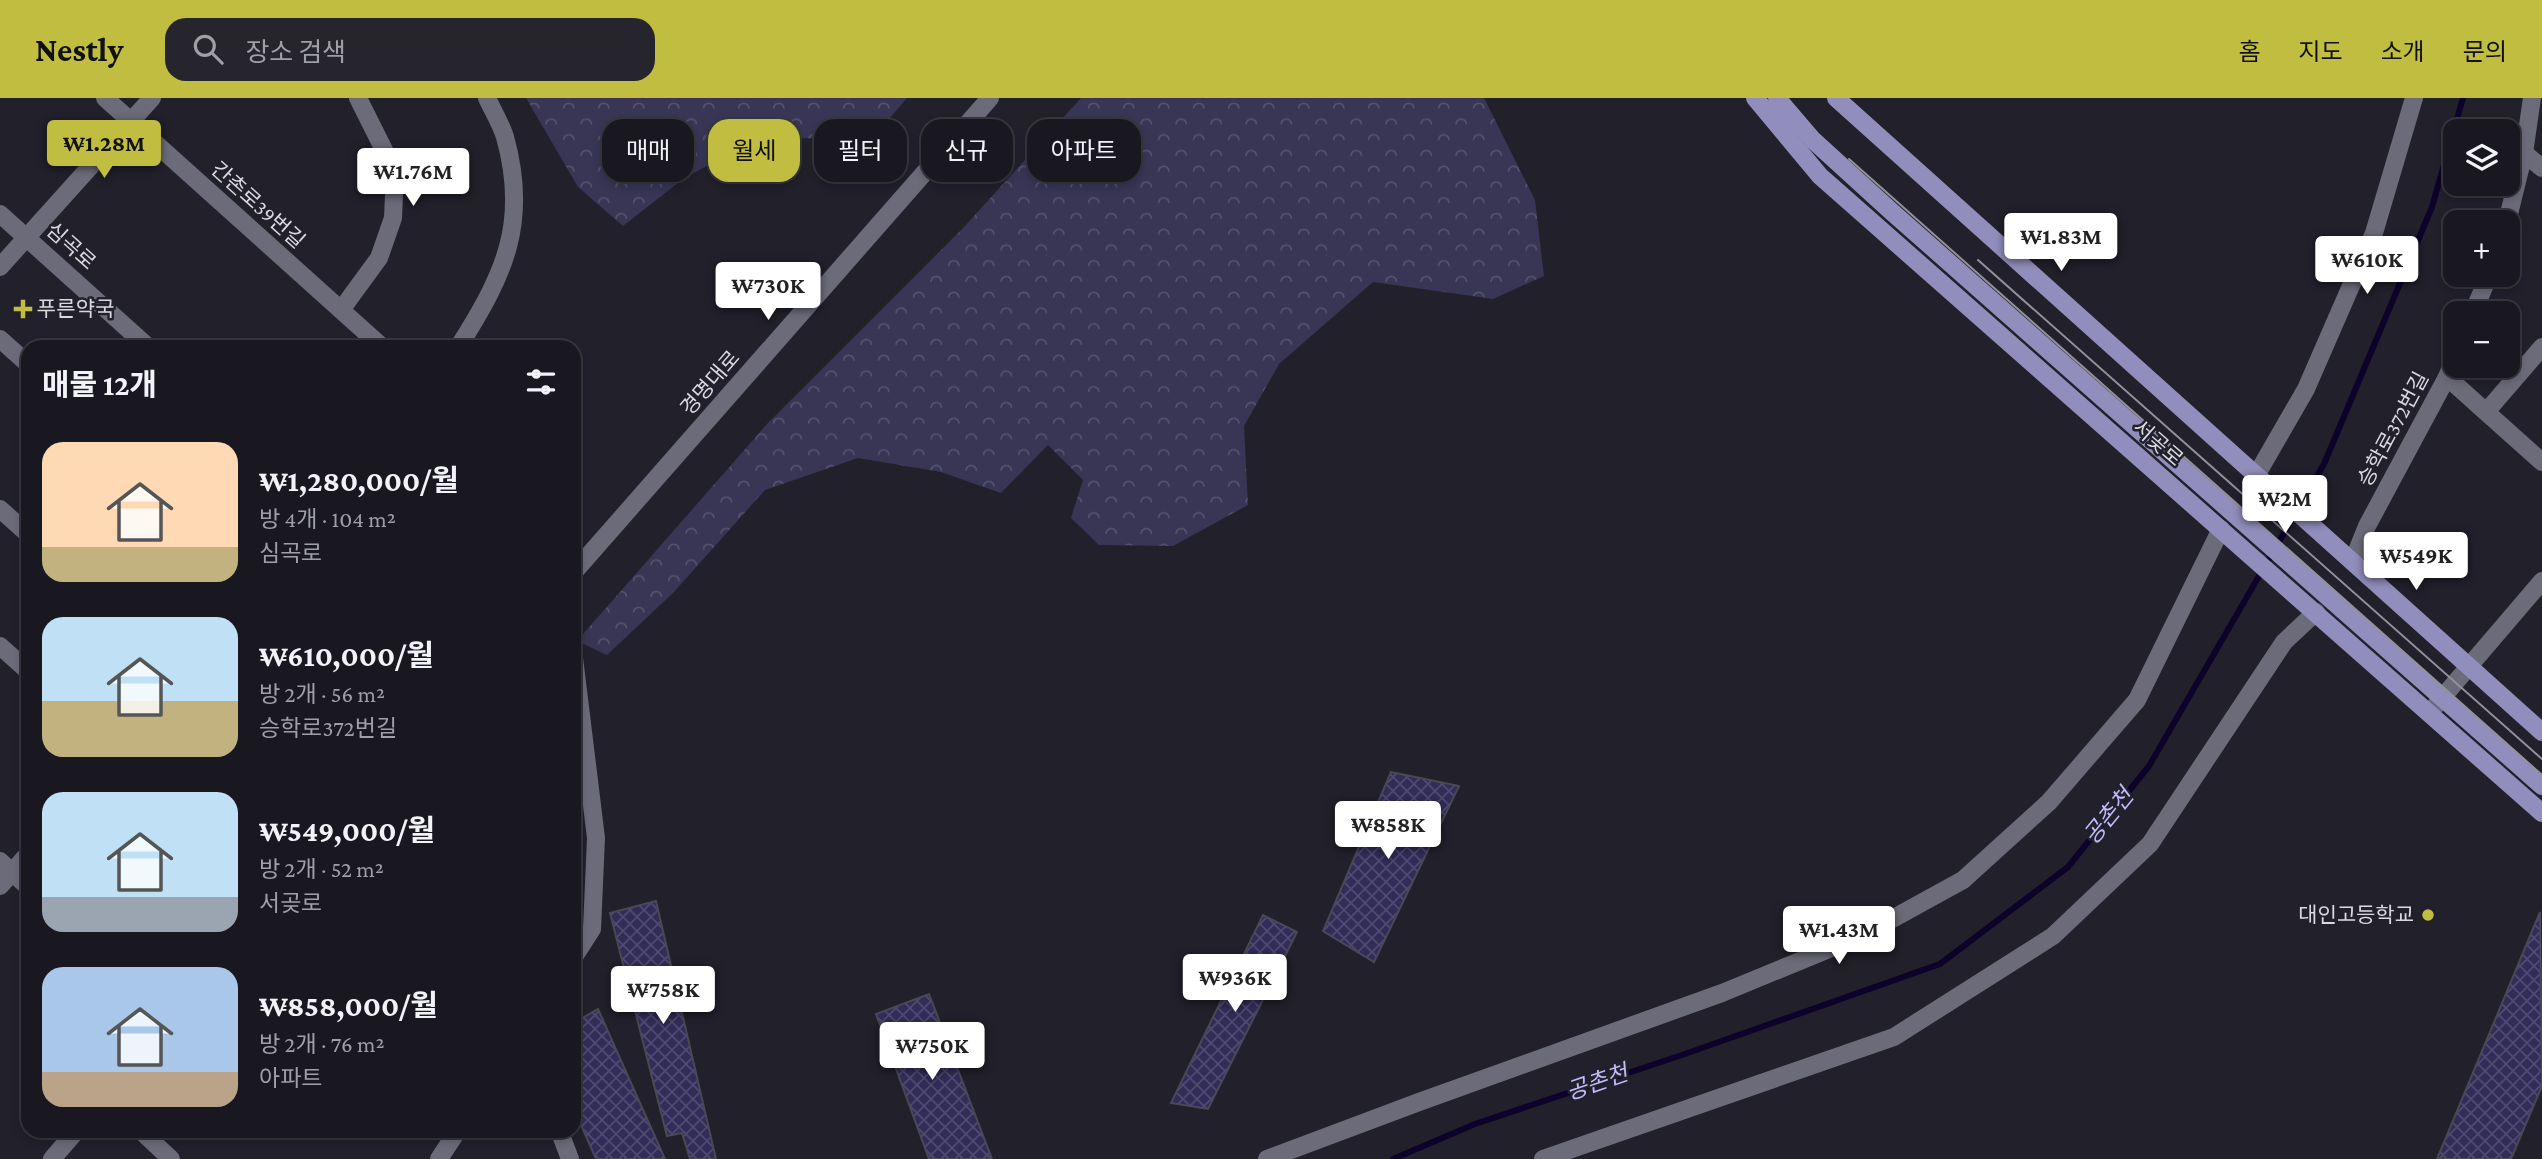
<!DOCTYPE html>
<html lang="ko">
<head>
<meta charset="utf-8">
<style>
  body { margin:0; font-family:"Crimson Pro","Noto Sans KR",serif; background:#26252d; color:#f1f3f6; height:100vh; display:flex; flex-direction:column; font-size:26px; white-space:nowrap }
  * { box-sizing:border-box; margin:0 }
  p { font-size:23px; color:#9fa0a5 }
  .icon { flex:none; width:38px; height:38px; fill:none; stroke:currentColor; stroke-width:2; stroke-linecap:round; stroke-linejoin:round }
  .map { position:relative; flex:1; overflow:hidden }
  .side { position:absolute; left:21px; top:242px; width:560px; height:798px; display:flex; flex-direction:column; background:#191820; border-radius:21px; box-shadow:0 4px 10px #0003,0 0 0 2px #37373e }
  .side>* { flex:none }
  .guide { position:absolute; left:602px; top:21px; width:665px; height:63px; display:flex; gap:14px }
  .fabs { position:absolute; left:2443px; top:21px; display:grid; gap:14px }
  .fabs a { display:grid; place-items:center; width:77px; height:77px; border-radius:14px; background:#191820; box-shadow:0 4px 10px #0003,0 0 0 2px #37373e; font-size:35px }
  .price { position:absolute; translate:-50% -60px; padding:0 16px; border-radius:7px; background:#fff; color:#222; font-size:23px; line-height:46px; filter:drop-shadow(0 2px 4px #0008) }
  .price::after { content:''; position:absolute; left:50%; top:42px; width:21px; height:16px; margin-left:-10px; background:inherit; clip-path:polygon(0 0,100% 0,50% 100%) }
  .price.on { background:#c1bd40; color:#111 }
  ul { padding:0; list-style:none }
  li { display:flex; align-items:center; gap:21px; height:175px; padding:0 21px }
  li span { display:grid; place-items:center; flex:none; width:196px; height:140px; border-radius:21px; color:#555 }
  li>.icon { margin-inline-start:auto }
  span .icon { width:84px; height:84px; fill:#fffc; stroke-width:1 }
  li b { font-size:30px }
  h2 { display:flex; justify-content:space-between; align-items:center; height:84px; padding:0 21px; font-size:30px }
  .pill { padding:0 24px; border-radius:21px; background:#191820; box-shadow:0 4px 10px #0003,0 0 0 2px #37373e; font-size:24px; line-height:63px }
  .pill.on { background:#c1bd40; color:#111 }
  header { display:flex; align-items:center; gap:42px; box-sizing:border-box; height:98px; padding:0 35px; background:#c1bd40; color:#111 }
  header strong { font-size:33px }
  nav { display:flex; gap:38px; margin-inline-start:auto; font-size:24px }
  .search { width:490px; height:63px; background:#26252d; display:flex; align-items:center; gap:18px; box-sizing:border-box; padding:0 24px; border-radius:21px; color:#9fa0a5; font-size:26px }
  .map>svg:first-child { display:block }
</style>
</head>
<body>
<header>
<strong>Nestly</strong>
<div class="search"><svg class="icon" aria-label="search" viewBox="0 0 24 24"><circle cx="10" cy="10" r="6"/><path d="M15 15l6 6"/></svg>장소 검색</div>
<nav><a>홈</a><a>지도</a><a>소개</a><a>문의</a></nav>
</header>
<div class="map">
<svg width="2542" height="1061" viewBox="0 0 2542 1061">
  <defs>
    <pattern id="forest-crowns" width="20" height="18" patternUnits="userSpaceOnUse" patternTransform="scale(1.75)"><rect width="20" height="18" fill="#383555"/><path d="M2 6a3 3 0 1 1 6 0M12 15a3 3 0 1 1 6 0" fill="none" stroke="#54526d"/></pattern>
    <pattern id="building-cross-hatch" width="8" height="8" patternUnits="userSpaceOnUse" patternTransform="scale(1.75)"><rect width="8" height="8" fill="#322c59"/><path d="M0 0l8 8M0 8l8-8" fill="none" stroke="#4f4a71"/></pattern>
  </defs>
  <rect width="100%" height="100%" fill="#21202b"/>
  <g fill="url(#forest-crowns)">
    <path d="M526,0H907L871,42L758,39L683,81L623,128L578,89Z"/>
    <path d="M1081,0H1484L1535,102L1544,178L1493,201L1373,184L1279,266L1244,328L1248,407L1173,448L1099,447L1071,420L1083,382L1048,347L1001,395L941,374L858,360L765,392L673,495L607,557L577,543L767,326L964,129Z"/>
  </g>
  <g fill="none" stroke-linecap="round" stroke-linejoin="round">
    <path stroke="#0c022a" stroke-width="6" d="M1393,1061L1475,1026L1682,957L1940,866L2068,769L2149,668L2324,366L2432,109L2463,0"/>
  </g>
  <g fill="url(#building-cross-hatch)" stroke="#494855" stroke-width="2">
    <path d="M1391,674L1459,688L1374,864L1323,833Z"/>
    <path d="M656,803L716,1061H690L682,1035L667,1038L610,815Z"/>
    <path d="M2540,814L2542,988L2511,1061H2437Z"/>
    <path d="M1263,817L1297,834L1208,1011L1171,1005Z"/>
    <path d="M929,896L992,1061H929L876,916Z"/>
    <path d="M598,911L665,1061H596L574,1011V925Z"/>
  </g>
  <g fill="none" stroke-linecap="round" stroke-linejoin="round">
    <g stroke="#6c6b79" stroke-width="18">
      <path d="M105,0L381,248"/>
      <path d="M2524,55L2542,70"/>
      <path d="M0,116L147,248"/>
      <path d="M2507,124L2524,55L2532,0"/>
      <path d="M0,169L152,0"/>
      <path d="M341,212L379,160L393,120L395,74L358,0"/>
      <path d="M2473,215L2489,177"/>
      <path d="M0,241L28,266"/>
      <path d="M459,248C504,177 529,125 505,39C501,26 493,13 487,0"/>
      <path d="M2542,249L2486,314L2542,364"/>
      <path d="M2447,279L2486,314"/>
      <path d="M2257,376L2306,291L2374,135L2414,0"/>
      <path d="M0,411L28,436"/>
      <path d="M2353,463L2367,428L2447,279L2455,259"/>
      <path d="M574,474L990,0"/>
      <path d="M0,548L28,573"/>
      <path d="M574,560L596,740L592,831L574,859"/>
      <path d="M2430,614L2542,483"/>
      <path d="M0,763L28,789"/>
      <path d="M0,788L28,756"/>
      <path d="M140,1032L171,1061"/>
      <path d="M559,1032L570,1061"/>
      <path d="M52,1061L77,1032"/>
      <path d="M439,1061L458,1032"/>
      <path d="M1267,1061L1419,1004L1722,895L1863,837L1963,782L2049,704L2137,602L2221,431"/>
      <path d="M1543,1061L1894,939L2053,838L2150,746L2284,544L2316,514"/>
    </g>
    <g stroke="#918dbc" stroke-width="18">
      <path d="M1755,0L1820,78L2542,715"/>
      <path d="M1777,0L1813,42L1892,114L2542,688"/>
      <path d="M1836,0L2542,634"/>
    </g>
    <g stroke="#93929b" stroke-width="2">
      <path d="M1849,61L2542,677"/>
      <path d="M1978,162L2542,661"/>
    </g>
  </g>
  <g fill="#c1bd40" stroke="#21202b" stroke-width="2.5">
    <path d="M19.5 200.5h7v7h7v7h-7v7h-7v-7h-7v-7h7z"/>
    <circle cx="2428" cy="817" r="7"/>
  </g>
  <g text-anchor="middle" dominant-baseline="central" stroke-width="5" stroke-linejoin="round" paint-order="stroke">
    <g font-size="21" fill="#d9d9e0" stroke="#21202b">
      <text transform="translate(258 107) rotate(42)">간촌로39번길</text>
      <text transform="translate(71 148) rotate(42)">심곡로</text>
      <text transform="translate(710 285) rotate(-49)">경명대로</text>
      <text transform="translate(2393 331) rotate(-62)">승학로372번길</text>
      <text transform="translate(2158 345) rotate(41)">서곶로</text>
    </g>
    <g font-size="21" fill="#d9d9e0" stroke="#21202b" text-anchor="start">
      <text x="37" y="211">푸른약국</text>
      <text x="2414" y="817" text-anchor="end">대인고등학교</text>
    </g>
    <g font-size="23" font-style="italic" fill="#c0bcfa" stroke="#21202b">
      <text transform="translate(2108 718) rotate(-51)">공촌천</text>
      <text transform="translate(1597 984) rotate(-19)">공촌천</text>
    </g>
  </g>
</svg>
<div class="fabs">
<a><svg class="icon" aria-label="layers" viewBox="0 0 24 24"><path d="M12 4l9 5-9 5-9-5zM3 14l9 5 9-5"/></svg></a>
<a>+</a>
<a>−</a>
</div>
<b class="price on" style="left:104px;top:82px">₩1.28M</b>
<b class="price" style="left:413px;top:110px">₩1.76M</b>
<b class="price" style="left:2061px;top:175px">₩1.83M</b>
<b class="price" style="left:2367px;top:198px">₩610K</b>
<b class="price" style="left:768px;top:224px">₩730K</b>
<b class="price" style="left:2285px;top:437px">₩2M</b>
<b class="price" style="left:2416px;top:494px">₩549K</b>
<b class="price" style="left:1388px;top:763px">₩858K</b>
<b class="price" style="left:1839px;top:868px">₩1.43M</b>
<b class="price" style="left:1235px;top:916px">₩936K</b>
<b class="price" style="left:663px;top:928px">₩758K</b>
<b class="price" style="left:932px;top:984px">₩750K</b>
<div class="guide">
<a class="pill">매매</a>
<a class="pill on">월세</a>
<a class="pill">필터</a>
<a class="pill">신규</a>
<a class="pill">아파트</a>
</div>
<section class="side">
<h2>매물 12개<svg class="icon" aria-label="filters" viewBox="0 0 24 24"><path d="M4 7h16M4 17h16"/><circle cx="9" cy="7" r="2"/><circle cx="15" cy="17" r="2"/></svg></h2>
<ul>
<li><span style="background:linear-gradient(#ffd9b3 75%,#c2b280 0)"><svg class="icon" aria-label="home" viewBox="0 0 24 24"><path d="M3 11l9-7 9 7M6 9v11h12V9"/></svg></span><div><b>₩1,280,000/월</b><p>방 4개 · 104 m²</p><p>심곡로</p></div></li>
<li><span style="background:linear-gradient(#bfe0f5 60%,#c2b280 0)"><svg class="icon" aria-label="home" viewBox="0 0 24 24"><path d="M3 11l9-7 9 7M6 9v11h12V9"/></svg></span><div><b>₩610,000/월</b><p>방 2개 · 56 m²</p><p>승학로372번길</p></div></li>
<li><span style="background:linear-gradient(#bfe0f5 75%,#9aa5b1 0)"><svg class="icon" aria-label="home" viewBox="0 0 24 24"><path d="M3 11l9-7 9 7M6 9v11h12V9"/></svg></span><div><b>₩549,000/월</b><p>방 2개 · 52 m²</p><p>서곶로</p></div></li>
<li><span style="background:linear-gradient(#a9c7e8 75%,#b9a48a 0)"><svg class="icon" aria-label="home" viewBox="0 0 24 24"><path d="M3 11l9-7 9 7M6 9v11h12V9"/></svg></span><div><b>₩858,000/월</b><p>방 2개 · 76 m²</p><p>아파트</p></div></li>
</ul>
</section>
</div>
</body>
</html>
